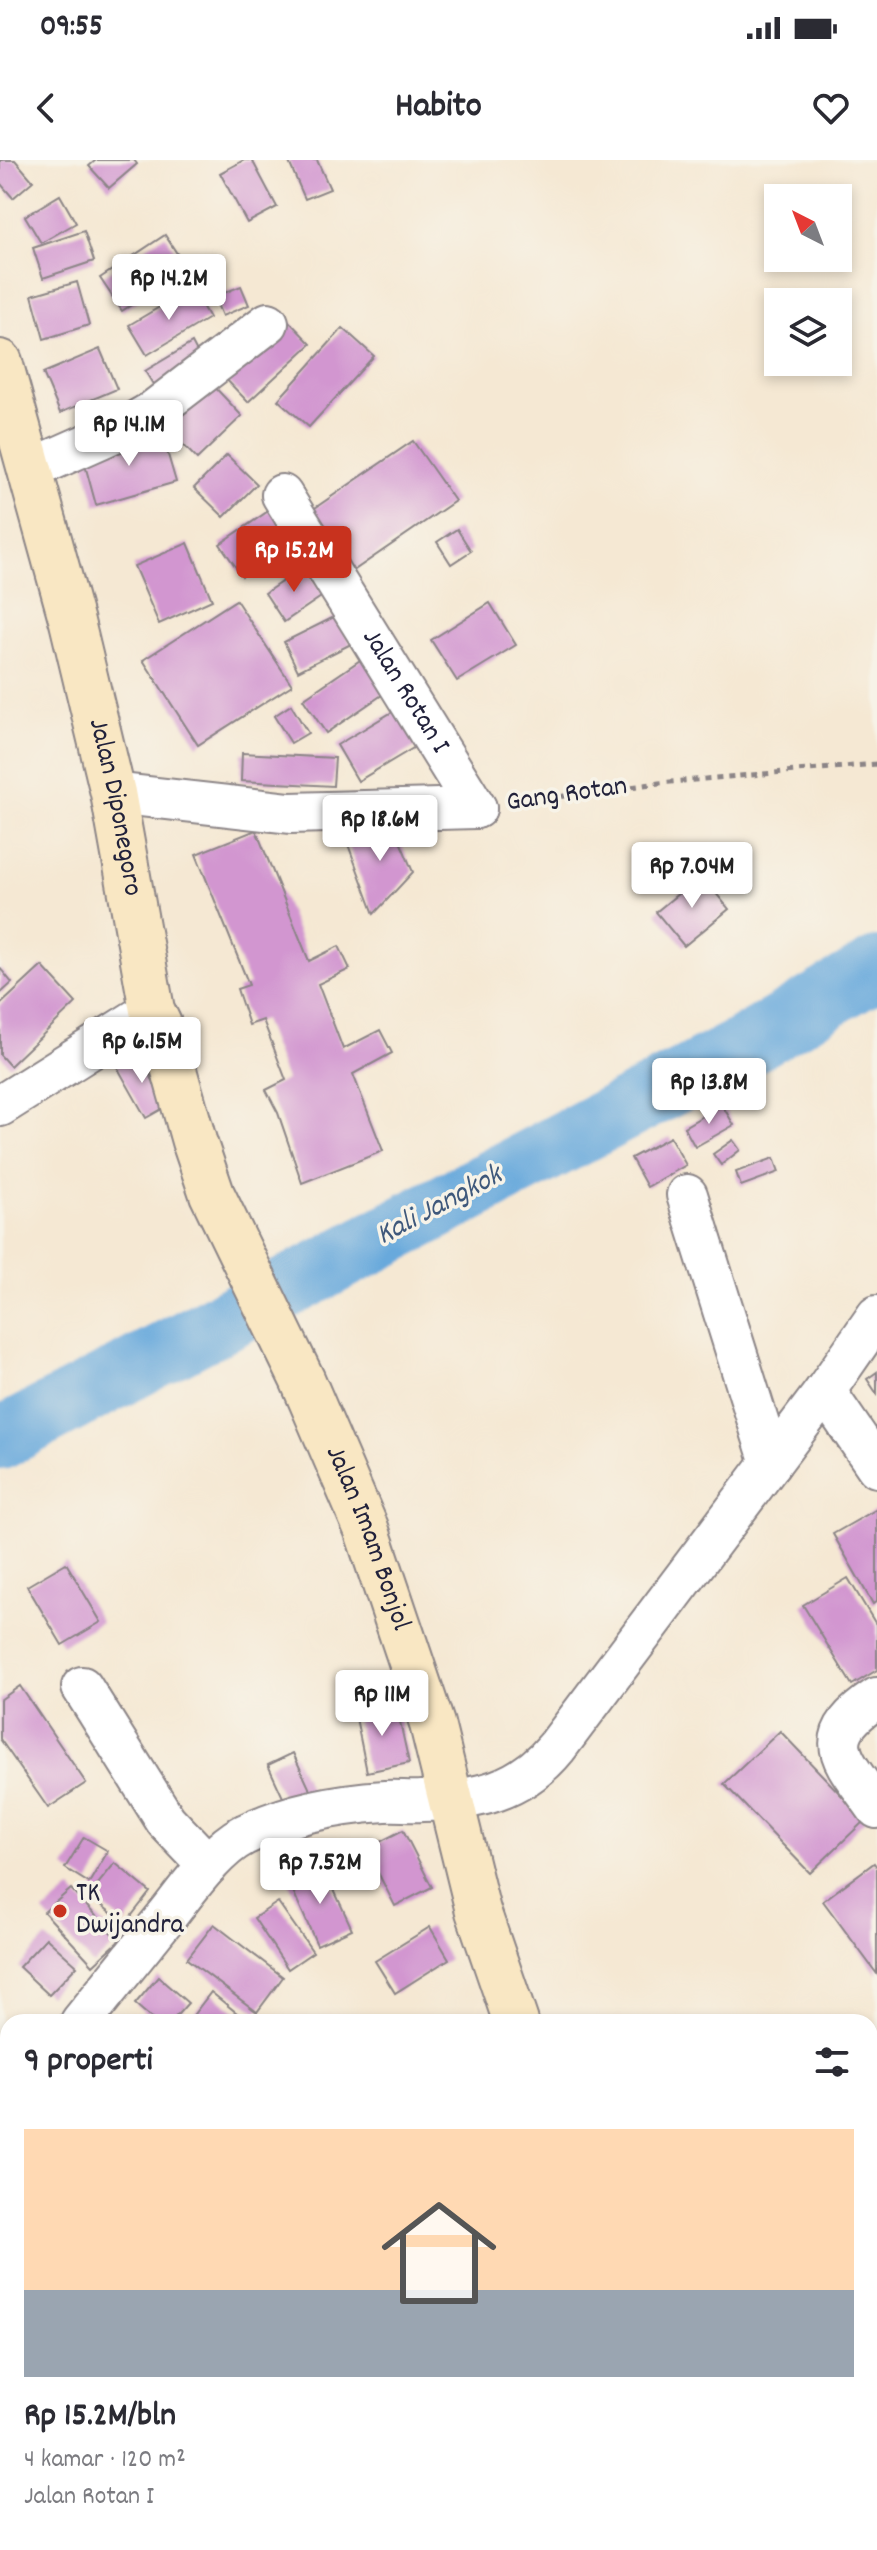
<!DOCTYPE html>
<html lang="id">
<head>
<meta charset="utf-8">
<style>
  body { margin:0; font-family:Dekko,sans-serif; background:#f2f2f3; color:#2b2b33; height:100vh; display:flex; flex-direction:column; font-size:30px; white-space:nowrap }
  * { box-sizing:border-box; margin:0 }
  p { font-size:26px; color:#7c7c81 }
  .icon { flex:none; width:44px; height:44px; fill:none; stroke:currentColor; stroke-width:2; stroke-linecap:round; stroke-linejoin:round }
  .map { position:relative; flex:1; overflow:hidden }
  .details { position:absolute; left:0px; top:1854px; width:878px; height:536px; display:flex; flex-direction:column; background:#fff; border-radius:24px 24px 0 0; box-shadow:0 4px 12px #0003 }
  .details>* { flex:none }
  .needle { width:52px; rotate:318deg }
  .buttons { position:absolute; left:764px; top:24px; display:grid; gap:16px }
  .buttons a { display:grid; place-items:center; width:88px; height:88px; border-radius:0px; background:#fff; box-shadow:0 4px 12px #0003; font-size:40px }
  .price { position:absolute; translate:-50% -68px; padding:0 18px; border-radius:8px; background:#fff; color:#222; font-size:26px; line-height:52px; filter:drop-shadow(0 2px 4px #0008) }
  .price::after { content:''; position:absolute; left:50%; top:48px; width:24px; height:18px; margin-left:-12px; background:inherit; clip-path:polygon(0 0,100% 0,50% 100%) }
  .price.current { background:#c8321e; color:#fff }
  ul { padding:0; list-style:none }
  li { display:grid; align-content:center; gap:16px; height:424px; padding:0 24px }
  li+li { border-top:2px solid #e1e1e2 }
  li span { display:grid; place-items:center; height:248px; border-radius:0px; color:#555 }
  li>.icon { margin-inline-start:auto }
  span .icon { width:144px; height:144px; fill:#fffc; stroke-width:1 }
  li b { font-size:34px }
  h2 { display:flex; justify-content:space-between; align-items:center; height:96px; padding:0 24px; font-size:34px }
  .status { display:flex; justify-content:space-between; align-items:center; height:56px; padding:0 40px; background:#fff; direction:ltr }
  .status svg { height:22px; fill:currentColor }
  header { display:flex; justify-content:space-between; align-items:center; height:104px; padding:0 24px; background:#fff; font-size:36px; font-weight:800 }
  .map>svg:first-child { display:block }
</style>
</head>
<body>
<div class="status"><b>09:55</b><svg viewBox="0 0 49 12"><path d="M0 12V9h3v3zM5 12V6h3v6zM10 12V3h3v9zM15 12V0h3v12zM26 1h20v11H26zM47 4h2v5h-2z"/></svg></div>
<header><svg class="icon" aria-label="back" viewBox="0 0 24 24"><path d="M15 5l-7 7 7 7"/></svg>Habito<svg class="icon" aria-label="heart" viewBox="0 0 24 24"><path d="M12 20l-8-8c-3-5 5-10 8-4 3-6 11-1 8 4z"/></svg></header>
<div class="map">
<svg width="877" height="2390" viewBox="0 0 877 2390">
  <rect width="100%" height="100%" fill="#f7f3e8"/>
  <filter id="ink" filterUnits="userSpaceOnUse"><feTurbulence type="fractalNoise" baseFrequency=".0125" numOctaves="2"/><feDisplacementMap in="SourceGraphic" scale="16" xChannelSelector="R" yChannelSelector="G"/><feConvolveMatrix kernelMatrix="1 2 1 2 8 2 1 2 1" color-interpolation-filters="sRGB"/></filter>
  <filter id="wash" filterUnits="userSpaceOnUse"><feTurbulence type="fractalNoise" baseFrequency=".006" numOctaves="4" result="noise"/><feDisplacementMap in="SourceGraphic" scale="32" xChannelSelector="R" yChannelSelector="G"/><feGaussianBlur stdDeviation="1.8" result="paint"/><feColorMatrix in="noise" values="0 0 0 0 0 0 0 0 0 0 0 0 0 0 0 0 0 1.4 0 .05"/><feComposite in="paint" operator="in"/></filter>
  <g filter="url(#wash)">
    <rect width="100%" height="100%" fill="#f5e8d3"/>
    <g fill="none" stroke-linecap="round" stroke-linejoin="round">
      <path stroke="#68a9dc" stroke-width="62" d="M0,1279L744,887L877,808"/>
    </g>
    <g id="blocks">
      <g fill="#d296d0">
        <path d="M0,0H15L33,21L13,38L0,23Z"/>
        <path d="M96,0H134L137,4L109,28L89,6Z"/>
        <path d="M244,0H252L277,47L247,63L220,13Z"/>
        <path d="M288,0H317L330,29L305,39Z"/>
        <path d="M60,35L76,63L41,83L25,56Z"/>
        <path d="M84,71L94,101L43,118L33,88Z"/>
        <path d="M165,75L187,109L122,151L100,118Z"/>
        <path d="M77,122L89,165L44,179L32,135Z"/>
        <path d="M241,126L249,145L222,156L214,137Z"/>
        <path d="M192,128L209,158L147,195L129,165Z"/>
        <path d="M283,155L311,184L248,242L220,213Z"/>
        <path d="M343,168L374,196L309,267L278,240Z"/>
        <path d="M192,183L203,204L157,231L145,211Z"/>
        <path d="M100,189L117,229L60,253L43,213Z"/>
        <path d="M210,222L242,256L197,299L164,265Z"/>
        <path d="M161,271L176,322L96,345L82,294Z"/>
        <path d="M413,281L455,341L353,411L312,350Z"/>
        <path d="M227,295L257,324L224,357L194,328Z"/>
        <path d="M280,343L302,375L242,416L220,384Z"/>
        <path d="M457,369L471,391L451,404L437,382Z"/>
        <path d="M188,383L212,440L159,464L134,406Z"/>
        <path d="M305,406L324,435L284,462L265,433Z"/>
        <path d="M236,440L292,525L198,585L143,500Z"/>
        <path d="M490,443L516,485L457,521L431,480Z"/>
        <path d="M336,456L351,484L298,511L284,482Z"/>
        <path d="M375,490L398,524L326,573L303,539Z"/>
        <path d="M291,545L308,573L291,583L274,556Z"/>
        <path d="M404,545L425,581L358,621L337,585Z"/>
        <path d="M242,593L335,598L333,626L241,621Z"/>
        <path d="M392,662L413,712L374,754L346,679Z"/>
        <path d="M256,670L309,801L339,786L350,809L318,824L343,889L380,870L392,893L353,914L383,991L302,1023L278,953L266,930L286,920L263,860L249,865L237,829L249,825L196,694Z"/>
        <path d="M701,715L729,749L684,786L656,752Z"/>
        <path d="M42,806L76,843L10,906L0,895V845Z"/>
        <path d="M0,808L12,823L0,834Z"/>
        <path d="M138,893L167,946L146,958L116,905Z"/>
        <path d="M722,945L734,965L695,987L684,967Z"/>
        <path d="M670,977L686,1005L647,1027L631,998Z"/>
        <path d="M733,980L740,990L721,1005L713,994Z"/>
        <path d="M774,998L779,1012L741,1026L736,1012Z"/>
        <path d="M877,1212V1234L867,1219Z"/>
        <path d="M877,1349V1441L873,1444L833,1374Z"/>
        <path d="M66,1403L101,1462L62,1485L27,1426Z"/>
        <path d="M848,1418L877,1466V1510L852,1525L803,1445Z"/>
        <path d="M20,1526L86,1623L48,1648L0,1579V1540Z"/>
        <path d="M396,1544L409,1603L367,1612L355,1553Z"/>
        <path d="M780,1571L865,1660L810,1713L724,1624Z"/>
        <path d="M293,1593L311,1632L286,1644L268,1605Z"/>
        <path d="M403,1670L432,1727L395,1746L366,1689Z"/>
        <path d="M84,1677L108,1691L89,1723L65,1708Z"/>
        <path d="M115,1703L150,1732L125,1764L89,1735Z"/>
        <path d="M874,1703L877,1707V1814L823,1741Z"/>
        <path d="M323,1706L352,1769L317,1785L289,1722Z"/>
        <path d="M71,1729L119,1781L93,1805L44,1752Z"/>
        <path d="M278,1742L313,1792L288,1809L254,1758Z"/>
        <path d="M214,1764L283,1817L257,1852L187,1799Z"/>
        <path d="M430,1767L449,1799L395,1833L375,1801Z"/>
        <path d="M46,1778L77,1806L49,1835L19,1807Z"/>
        <path d="M158,1817L188,1843L171,1862H156L135,1844Z"/>
        <path d="M211,1832L243,1858L240,1862H188Z"/>
        <path d="M870,1870L877,1879V1888L870,1894Z"/>
        <path d="M877,1931V1961L870,1953V1937Z"/>
        <path d="M877,2083V2160L870,2152V2090Z"/>
      </g>
    </g>
  </g>
  <g filter="url(#ink)">
    <use href="#blocks" fill-opacity="0" stroke="#8c8587" stroke-width="2"/>
    <g fill="none" stroke-linecap="round" stroke-linejoin="round">
      <g stroke="#8c8587" stroke-width="24">
        <g id="service">
          <path d="M870,1987L877,1995"/>
          <path d="M870,2213L877,2221"/>
          <path d="M870,2316L877,2309"/>
        </g>
      </g>
      <g stroke="#8c8587" stroke-width="44">
        <g id="minor">
          <path d="M29,310L126,267L152,252L268,163"/>
          <path id="s1" d="M282,335L476,648"/>
          <path d="M113,633L290,653L476,648"/>
          <path d="M0,946L152,850"/>
          <path d="M687,1035L771,1303"/>
          <path d="M825,1231L877,1307"/>
          <path d="M82,1527L166,1661L208,1705"/>
          <path d="M877,1538C814,1579 844,1600 877,1648"/>
          <path d="M81,1862C110,1826 139,1790 169,1753C188,1729 216,1689 244,1675C286,1654 338,1644 385,1641C397,1640 409,1642 422,1641C477,1641 521,1631 557,1587L825,1231L877,1156"/>
          <path d="M0,1963L8,1954"/>
        </g>
      </g>
      <g stroke="#8c8587" stroke-width="48">
        <g id="secondary">
          <path id="s2" d="M0,202L72,462L113,633L152,850L164,875L194,981L212,1034L302,1219L366,1368L432,1564L478,1751L516,1862"/>
          <path d="M870,2348L877,2357"/>
        </g>
      </g>
      <path stroke="#8c8587" stroke-width="5" stroke-dasharray="6 6" stroke-linecap="butt" d="M513,643L659,623L877,604"/>
      <use href="#service" stroke="#fff" stroke-width="20"/>
      <use href="#minor" stroke="#fff" stroke-width="40"/>
      <use href="#secondary" stroke="#f9e7c3" stroke-width="44"/>
    </g>
  </g>
  <circle fill="#c8321e" stroke="#f7f3e8" stroke-width="3" cx="60" cy="1751" r="8"/>
  <g text-anchor="middle" dominant-baseline="central" stroke-width="7" stroke-linejoin="round" paint-order="stroke">
    <g font-size="28" fill="#22223b" stroke="#f7f3e8">
      <text stroke="none"><textPath href="#s1" startOffset="232">Jalan Rotan I</textPath></text>
      <text transform="translate(567 636) rotate(-8)">Gang Rotan</text>
      <text stroke="none"><textPath href="#s2" startOffset="460">Jalan Diponegoro</textPath></text>
      <text stroke="none"><textPath href="#s2" startOffset="1238">Jalan Imam Bonjol</textPath></text>
    </g>
    <g font-size="28" fill="#22223b" stroke="#f7f3e8" text-anchor="start">
      <text x="76" y="1735">TK<tspan x="76" dy="32">Dwijandra</tspan></text>
    </g>
    <g font-size="30" font-style="italic" fill="#3e587b" stroke="#f7f3e8">
      <text transform="translate(440 1047) rotate(-28)">Kali Jangkok</text>
    </g>
  </g>
</svg>
<div class="buttons">
<a><svg class="needle" viewBox="-14 -14 28 28"><path d="M0-13l5 13h-10z" fill="#e53935"/><path d="M0 13l5-13h-10z" fill="#7c7c81"/></svg></a>
<a><svg class="icon" aria-label="layers" viewBox="0 0 24 24"><path d="M12 4l9 5-9 5-9-5zM3 14l9 5 9-5"/></svg></a>
</div>
<b class="price" style="left:169px;top:162px">Rp 14.2M</b>
<b class="price" style="left:129px;top:308px">Rp 14.1M</b>
<b class="price current" style="left:294px;top:434px">Rp 15.2M</b>
<b class="price" style="left:380px;top:703px">Rp 18.6M</b>
<b class="price" style="left:692px;top:750px">Rp 7.04M</b>
<b class="price" style="left:142px;top:925px">Rp 6.15M</b>
<b class="price" style="left:709px;top:966px">Rp 13.8M</b>
<b class="price" style="left:382px;top:1578px">Rp 11M</b>
<b class="price" style="left:320px;top:1746px">Rp 7.52M</b>
<section class="details">
<h2>9 properti<svg class="icon" aria-label="filters" viewBox="0 0 24 24"><path d="M4 7h16M4 17h16"/><circle cx="9" cy="7" r="2"/><circle cx="15" cy="17" r="2"/></svg></h2>
<ul>
<li><span style="background:linear-gradient(#ffd9b3 65%,#9aa5b1 0)"><svg class="icon" aria-label="home" viewBox="0 0 24 24"><path d="M3 11l9-7 9 7M6 9v11h12V9"/></svg></span><div><b>Rp 15.2M/bln</b><p>4 kamar · 120 m²</p><p>Jalan Rotan I</p></div></li>
</ul>
</section>
</div>
</body>
</html>
